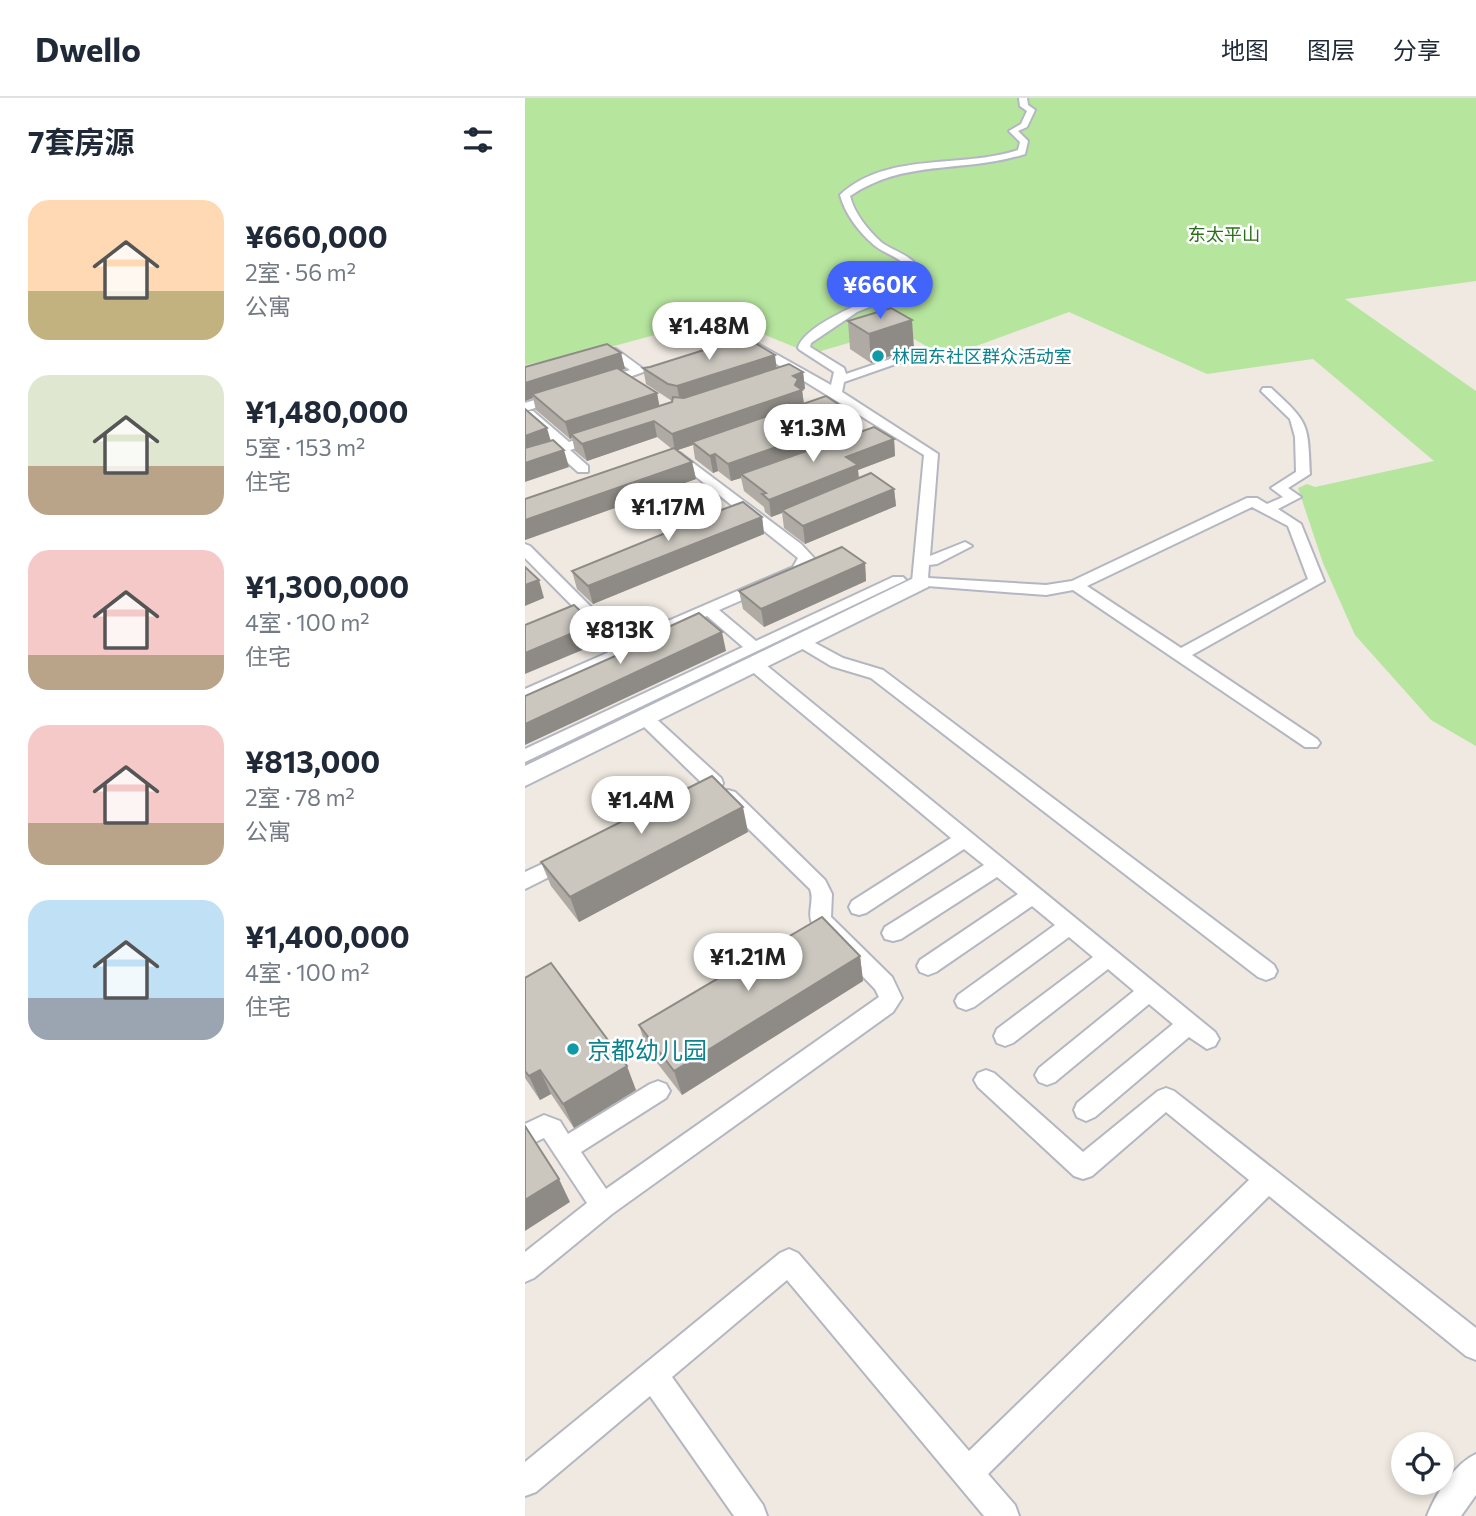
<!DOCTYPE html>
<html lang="zh">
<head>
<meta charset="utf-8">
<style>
  body { margin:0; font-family:Commissioner,"Noto Sans SC",sans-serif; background:#f6f6f7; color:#1f2937; height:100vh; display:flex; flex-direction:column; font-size:26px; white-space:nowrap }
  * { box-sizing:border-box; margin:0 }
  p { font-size:23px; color:#747a83 }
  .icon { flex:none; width:38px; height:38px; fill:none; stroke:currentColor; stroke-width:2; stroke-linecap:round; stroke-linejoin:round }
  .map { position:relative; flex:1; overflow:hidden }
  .side { display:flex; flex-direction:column; background:#fff; width:525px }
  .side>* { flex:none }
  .buttons { position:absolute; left:866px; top:1334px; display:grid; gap:14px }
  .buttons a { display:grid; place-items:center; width:63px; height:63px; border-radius:50%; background:#fff; box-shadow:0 4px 10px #0003; font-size:35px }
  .price { position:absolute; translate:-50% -60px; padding:0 16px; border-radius:24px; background:#fff; color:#222; font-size:23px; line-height:46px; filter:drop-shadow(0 2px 4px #0008) }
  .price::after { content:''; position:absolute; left:50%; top:42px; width:21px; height:16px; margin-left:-10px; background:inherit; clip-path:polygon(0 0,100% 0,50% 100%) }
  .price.selected { background:#4264fb; color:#fff }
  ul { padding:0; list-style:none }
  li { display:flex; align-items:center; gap:21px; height:175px; padding:0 28px }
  li span { display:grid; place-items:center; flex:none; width:196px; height:140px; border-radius:21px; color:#555 }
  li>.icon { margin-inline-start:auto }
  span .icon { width:84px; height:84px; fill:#fffc; stroke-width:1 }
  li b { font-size:30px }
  h2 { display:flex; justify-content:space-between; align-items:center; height:84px; padding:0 28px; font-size:30px }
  header { display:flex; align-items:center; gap:42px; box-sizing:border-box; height:98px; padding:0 35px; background:#fff; border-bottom:2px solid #e0e1e3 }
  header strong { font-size:33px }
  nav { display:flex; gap:38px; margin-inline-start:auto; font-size:24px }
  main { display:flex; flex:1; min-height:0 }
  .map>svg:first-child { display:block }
</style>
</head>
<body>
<header>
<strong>Dwello</strong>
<nav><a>地图</a><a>图层</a><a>分享</a></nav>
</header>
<main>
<section class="side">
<h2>7套房源<svg class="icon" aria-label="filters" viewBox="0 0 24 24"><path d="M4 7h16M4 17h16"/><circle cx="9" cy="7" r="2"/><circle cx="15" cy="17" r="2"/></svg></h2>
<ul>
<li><span style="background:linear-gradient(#ffd9b3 65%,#c2b280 0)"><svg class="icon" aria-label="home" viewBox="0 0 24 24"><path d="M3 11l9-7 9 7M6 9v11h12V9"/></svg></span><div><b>¥660,000</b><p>2室 · 56 m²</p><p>公寓</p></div></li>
<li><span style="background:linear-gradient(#dfe7d0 65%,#b9a48a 0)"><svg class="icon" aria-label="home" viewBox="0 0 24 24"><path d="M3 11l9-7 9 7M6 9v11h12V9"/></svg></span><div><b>¥1,480,000</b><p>5室 · 153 m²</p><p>住宅</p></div></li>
<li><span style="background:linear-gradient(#f6c9c9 75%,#b9a48a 0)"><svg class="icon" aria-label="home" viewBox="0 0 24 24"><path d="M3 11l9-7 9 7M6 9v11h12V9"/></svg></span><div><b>¥1,300,000</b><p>4室 · 100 m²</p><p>住宅</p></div></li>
<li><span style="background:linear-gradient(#f6c9c9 70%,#b9a48a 0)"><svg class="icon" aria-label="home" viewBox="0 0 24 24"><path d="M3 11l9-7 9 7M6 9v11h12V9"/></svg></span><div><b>¥813,000</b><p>2室 · 78 m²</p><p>公寓</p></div></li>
<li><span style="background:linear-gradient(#bfe0f5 70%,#9aa5b1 0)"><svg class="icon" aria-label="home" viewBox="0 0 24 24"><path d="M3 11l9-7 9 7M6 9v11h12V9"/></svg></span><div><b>¥1,400,000</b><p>4室 · 100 m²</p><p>住宅</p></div></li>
</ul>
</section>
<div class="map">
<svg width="951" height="1418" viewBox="0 0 951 1418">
  <rect width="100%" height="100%" fill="#efe9e1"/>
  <path fill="#b6e59e" d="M0,0H951V183L820,201L951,293V648L906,622L830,537L798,465L773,390L782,386L790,389L909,363L788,261L682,276L544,214L421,259L371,231L296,253L272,250L233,234L148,232L78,251L0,267Z"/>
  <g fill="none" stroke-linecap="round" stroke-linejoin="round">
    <g stroke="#b4b7c1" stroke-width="4">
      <g id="street">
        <path d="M494,0H502L503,7L510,12L502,29L493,33L503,43L500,56C437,76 382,60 325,98C329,115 343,132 356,144C370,155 395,158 395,180L378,195L332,214L286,245L285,249L319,270L321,276L392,252L402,255L319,284L317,294L413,356L405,458L440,444L447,448L412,466L404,467L403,480L521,487L547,483L722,400H732L742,406L758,399L746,390L771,374L770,339L765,321L736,293L738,290H746C784,325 783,325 785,376L763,390L776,399L753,411L776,426L799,483L667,557L792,641L795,645L792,649H780L548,492L521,497L389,487L387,484L399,357L221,247L231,245L306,287L309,274L275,252L273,250C281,222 361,198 385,179C385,161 360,157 349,147C334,134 320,116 315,97C362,53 436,71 493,52L495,44L484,33L496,26L502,13L495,8ZM727,409L763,428L783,481L656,550L562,488Z"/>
        <path d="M83,251H91L121,273L82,287H74V281L105,272L85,258L74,262L68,258Z"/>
        <path d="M32,295L36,296V302L0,313V305Z"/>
        <path d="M0,313H8L44,344L72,335L77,336V342L45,352L63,368V374H53L33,356L0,367V359L32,348L0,320Z"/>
        <path d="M155,355L276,446L289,460L279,475L194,512L231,543L368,479H378L381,482L0,664V651L218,549L182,518L103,553L94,563L0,603V591L82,555L88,549L0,460V446L5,448L99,542L268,469L273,460L150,362L148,359Z"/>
        <path d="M277,538L318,560L358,572L749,867L752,873L749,879L741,882L733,879L346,580L306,568L271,547L269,543L271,539Z"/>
        <path d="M230,562L236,563L690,934L694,941L690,948L682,951L664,939L570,1019L561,1023L552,1019L549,1012L552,1005L648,926L624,906L530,984L522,987L514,984L510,977L514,970L609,893L583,871L488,945L480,948L472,945L469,938L472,931L568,859L544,839L449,909L441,912L433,909L430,903L433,897L530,827L507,808L411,874L403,877L395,874L392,868L395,862L493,796L472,779L376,841L368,843L360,841L357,835L360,829L459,767L439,751L341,815L334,817L327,815L324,809L327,803L426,740L224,571L222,567Z"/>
        <path d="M121,615L127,617L196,680L198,685L196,690H182L115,625L112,621Z"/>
        <path d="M203,692L210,694L300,782L307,796L306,819L367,879L377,900L368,914L87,1116L9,1180L0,1184V1154L62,1105L19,1040L0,1049V1026L19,1017L35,1023L43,1036L125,986L133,983L141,986L145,993L141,1000L56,1054L81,1091L354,899L350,891L288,827C281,815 290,803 285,791L196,704L193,699L196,694Z"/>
        <path d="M43,754L50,756L53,761L50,766L0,791V774Z"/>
        <path d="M461,972L469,975L558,1054L633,993L641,990L649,993L951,1230V1262L941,1258L744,1098L463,1376L490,1407L494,1418H459L262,1182L147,1279L238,1407L242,1418H209L125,1298L11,1394L0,1398V1364L255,1155L264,1151L273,1155L444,1353L724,1082L641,1014L567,1078L558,1081L549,1078L453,989L449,982L453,975Z"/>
        <path d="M951,1356V1397L936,1418H902C910,1397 930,1365 951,1356Z"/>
      </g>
    </g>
    <g stroke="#b4b7c1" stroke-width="4">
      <path id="secondary" d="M395,477L403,479L406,484L403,489L0,688V668Z"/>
    </g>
    <use href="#street" fill="#fff" fill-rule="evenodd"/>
    <use href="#secondary" fill="#fff" fill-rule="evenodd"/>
  </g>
  <g fill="#afaba4">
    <path d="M323,223L389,250L346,265L325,251Z"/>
    <path d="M96,255L100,271L96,272L132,295L134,308L147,304V303L121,286L118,270H251L278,274L280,291L277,292L279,305L335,334L369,341L370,358L333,372L334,380L369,391L371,408L280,446L259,430L257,415L246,419L240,414L239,409L219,393L216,380L206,383L193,373L188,375L170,361L168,347L152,352L167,364L171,381L0,442V401L147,351L132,339L62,363L50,353L47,340L45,341L11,312L8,300L0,303V269Z"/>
    <path d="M237,419L239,436L68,506L52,491L47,473L147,432V430Z"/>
    <path d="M340,465L341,483L239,529L218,511L214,493Z"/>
    <path d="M223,734L54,824L26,788L16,764Z"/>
    <path d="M335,858L338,883L157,997L122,952L114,927Z"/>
    <path d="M0,880L111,992L49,1030L26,996L15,1002L0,980Z"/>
  </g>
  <g fill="#8e8b86">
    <path d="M387,222L389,250L346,265L344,236Z"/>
    <path d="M96,255L100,271L11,299L7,296L8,300L0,303V285Z"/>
    <path d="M250,257L252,273L155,304L152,288Z"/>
    <path d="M278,274L280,291L275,292H277L279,308L167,344L168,347L150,353L147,336L268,278Z"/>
    <path d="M132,295L135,311L46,336L47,340L45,341L40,324Z"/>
    <path d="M334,320L336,336L216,376V380L206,383L203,366Z"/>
    <path d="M129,323L132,339L62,363L57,346Z"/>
    <path d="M22,330L27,347L0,357V338Z"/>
    <path d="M369,341L370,358L333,372L334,384L257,412V415L246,419L244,402L321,359Z"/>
    <path d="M39,352L44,369L0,384V365Z"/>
    <path d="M190,356L193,373L188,375L185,358Z"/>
    <path d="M167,364L171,381L0,442V422Z"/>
    <path d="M369,391L371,408L280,446L278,428Z"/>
    <path d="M237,419L239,436L68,506L63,488Z"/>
    <path d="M340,465L341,483L239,529L236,511Z"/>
    <path d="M14,482L19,500L0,508V487Z"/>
    <path d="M69,526L74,545L0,576V555Z"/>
    <path d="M197,534L201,553L0,647V626Z"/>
    <path d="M218,709L223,734L54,824L45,799Z"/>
    <path d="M335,858L338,883L157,997L149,973Z"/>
    <path d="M102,968L111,992L49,1030L38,1006Z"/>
    <path d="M15,972L26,996L15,1002L4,978Z"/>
    <path d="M34,1081L45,1104L0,1133V1102Z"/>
  </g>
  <g fill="#cbc7bf" stroke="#8e8b86" stroke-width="2">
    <path d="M366,210L387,222L344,236L323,223Z"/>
    <path d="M220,239L250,257L152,288L143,286L118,270L125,269Z"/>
    <path d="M82,246L96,255L0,285V269Z"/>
    <path d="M264,266L278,274L268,278L273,281L270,287L277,292L147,336L129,323L57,346L46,336L147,304L148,299L159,300Z"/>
    <path d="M92,270L132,295L40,324L7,296Z"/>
    <path d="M301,298L334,320L203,366L190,356L185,358L167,344Z"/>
    <path d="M0,311L22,330L0,338Z"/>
    <path d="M349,329L369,341L321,359L333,367L244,402L237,396L241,395L216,376Z"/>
    <path d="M28,342L39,352L0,365V350Z"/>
    <path d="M149,350L167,364L0,422V401Z"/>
    <path d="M346,375L369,391L278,428L257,412Z"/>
    <path d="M218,404L237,419L63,488L47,473L148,432L147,430Z"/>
    <path d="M317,449L340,465L236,511L214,493Z"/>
    <path d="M0,469L14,482L0,487Z"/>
    <path d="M49,507L69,526L0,555V527Z"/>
    <path d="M174,515L197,534L0,626V598L97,555L93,552Z"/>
    <path d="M187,678L218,709L45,799L16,764Z"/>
    <path d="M297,819L335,858L149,973L114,927Z"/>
    <path d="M26,865L102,968L38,1006L15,972L4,978L0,973V880Z"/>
    <path d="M0,1028L34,1081L0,1102Z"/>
  </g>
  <g fill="#0f9aa8" stroke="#fff" stroke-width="2.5">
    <circle cx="353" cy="258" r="7"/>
    <circle cx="48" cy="951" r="7"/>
  </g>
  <g text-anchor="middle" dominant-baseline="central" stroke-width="5" stroke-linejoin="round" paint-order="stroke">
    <g font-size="18" fill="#2c6e1b" stroke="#fff">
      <text x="699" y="136">东太平山</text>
    </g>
    <g font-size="18" fill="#0d838f" stroke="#fff" text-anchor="start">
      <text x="367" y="258">林园东社区群众活动室</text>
    </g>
    <g font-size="24" fill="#0d838f" stroke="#fff" text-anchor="start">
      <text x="62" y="951">京都幼儿园</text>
    </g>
  </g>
</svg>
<div class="buttons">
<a><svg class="icon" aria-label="locate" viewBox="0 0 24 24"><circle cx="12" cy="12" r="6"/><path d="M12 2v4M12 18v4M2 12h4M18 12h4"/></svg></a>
</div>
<b class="price selected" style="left:355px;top:223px">¥660K</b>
<b class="price" style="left:184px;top:264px">¥1.48M</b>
<b class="price" style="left:288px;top:366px">¥1.3M</b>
<b class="price" style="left:143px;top:445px">¥1.17M</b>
<b class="price" style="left:95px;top:568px">¥813K</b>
<b class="price" style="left:116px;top:738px">¥1.4M</b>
<b class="price" style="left:223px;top:895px">¥1.21M</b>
</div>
</main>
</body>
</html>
